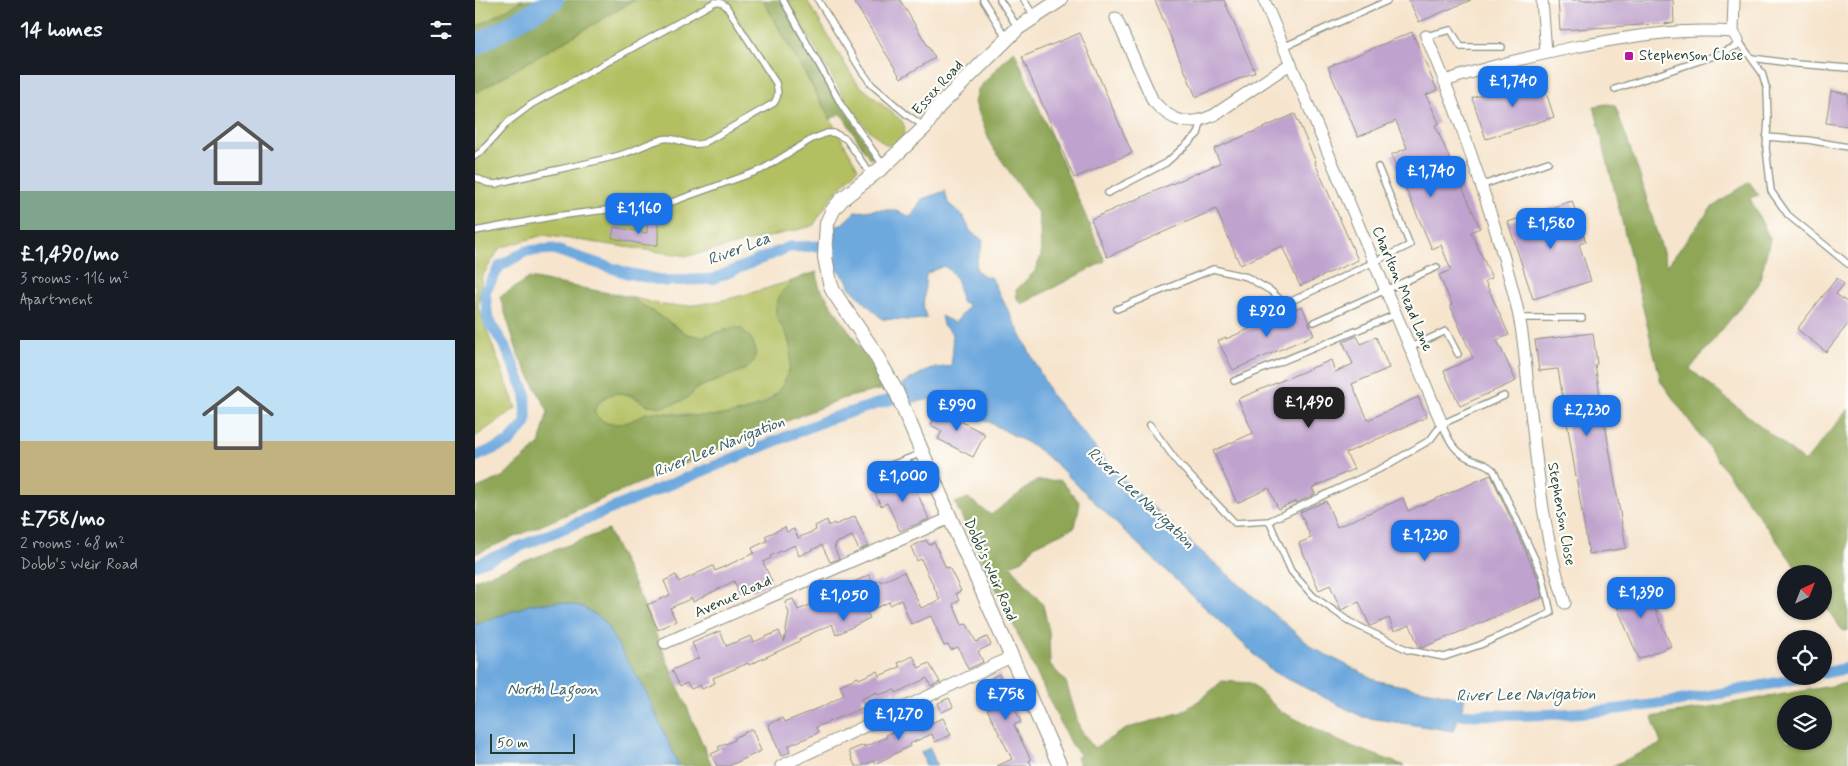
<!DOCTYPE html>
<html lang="en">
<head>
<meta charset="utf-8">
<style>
  body { margin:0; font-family:Mynerve,sans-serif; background:#242831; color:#f1f3f6; height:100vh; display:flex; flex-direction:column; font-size:19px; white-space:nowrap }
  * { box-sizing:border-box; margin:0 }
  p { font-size:16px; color:#9ea1a6 }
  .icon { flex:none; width:28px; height:28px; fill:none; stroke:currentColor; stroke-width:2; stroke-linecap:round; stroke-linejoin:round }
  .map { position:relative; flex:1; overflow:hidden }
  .panel { display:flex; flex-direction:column; background:#171b24; width:475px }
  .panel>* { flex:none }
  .needle { width:32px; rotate:43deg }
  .buttons { position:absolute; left:1302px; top:565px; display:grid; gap:10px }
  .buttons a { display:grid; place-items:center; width:55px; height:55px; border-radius:50%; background:#171b24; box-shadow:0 1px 4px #0004; font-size:25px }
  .scale { position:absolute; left:15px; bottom:12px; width:85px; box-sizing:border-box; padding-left:5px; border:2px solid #1f3d34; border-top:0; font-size:14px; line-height:18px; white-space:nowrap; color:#1f3d34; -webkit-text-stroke:4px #fdfcf7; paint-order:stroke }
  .price { position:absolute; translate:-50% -42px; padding:0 11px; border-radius:10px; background:#1a73e8; color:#fff; font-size:16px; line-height:32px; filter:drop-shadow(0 1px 2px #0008) }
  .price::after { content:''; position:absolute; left:50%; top:30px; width:15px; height:11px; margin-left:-8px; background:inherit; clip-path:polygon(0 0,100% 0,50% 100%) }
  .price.current { background:#222; color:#fff }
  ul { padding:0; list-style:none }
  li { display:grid; align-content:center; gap:10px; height:265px; padding:0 20px }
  li span { display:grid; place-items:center; height:155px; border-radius:0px; color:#555 }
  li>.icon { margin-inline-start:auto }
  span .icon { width:90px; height:90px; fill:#fffc; stroke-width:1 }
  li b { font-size:21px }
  h2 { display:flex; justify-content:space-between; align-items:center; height:60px; padding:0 20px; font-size:21px }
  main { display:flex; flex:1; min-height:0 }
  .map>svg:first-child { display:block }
</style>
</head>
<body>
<main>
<section class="panel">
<h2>14 homes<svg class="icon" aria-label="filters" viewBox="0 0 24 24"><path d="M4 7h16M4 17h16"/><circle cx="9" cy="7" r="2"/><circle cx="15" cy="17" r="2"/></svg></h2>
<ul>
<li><span style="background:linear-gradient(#c9d6e8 75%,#7fa58c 0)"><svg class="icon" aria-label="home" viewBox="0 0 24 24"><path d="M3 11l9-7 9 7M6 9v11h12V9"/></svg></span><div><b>£1,490/mo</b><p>3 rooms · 116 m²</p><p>Apartment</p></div></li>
<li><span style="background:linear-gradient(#bfe0f5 65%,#c2b280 0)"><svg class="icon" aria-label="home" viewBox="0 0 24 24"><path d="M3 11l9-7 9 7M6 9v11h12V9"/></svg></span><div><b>£758/mo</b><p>2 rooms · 68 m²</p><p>Dobb's Weir Road</p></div></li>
</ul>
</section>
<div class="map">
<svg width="1373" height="766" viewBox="0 0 1373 766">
  <rect width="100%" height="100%" fill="#fdfcf7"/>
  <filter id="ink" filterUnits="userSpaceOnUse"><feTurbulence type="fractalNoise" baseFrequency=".02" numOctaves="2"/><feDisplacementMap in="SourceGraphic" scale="10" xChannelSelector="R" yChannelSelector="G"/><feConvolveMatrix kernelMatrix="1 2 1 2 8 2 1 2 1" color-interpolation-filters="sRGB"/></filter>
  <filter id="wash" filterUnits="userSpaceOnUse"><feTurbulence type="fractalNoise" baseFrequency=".0096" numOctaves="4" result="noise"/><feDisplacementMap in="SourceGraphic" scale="20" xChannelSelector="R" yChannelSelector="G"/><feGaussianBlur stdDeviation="1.12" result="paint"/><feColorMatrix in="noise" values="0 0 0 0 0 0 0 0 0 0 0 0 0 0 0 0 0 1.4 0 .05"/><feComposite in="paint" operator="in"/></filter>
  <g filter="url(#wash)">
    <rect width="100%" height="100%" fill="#f6e4cc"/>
    <g fill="#b3bf61" stroke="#697e4a">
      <path d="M0,0H48L0,28Z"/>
      <path d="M160,0H288L383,168L356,198L338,226L213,256L68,235L25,248L7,277L3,307L41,408L0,437V93Z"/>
      <path d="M312,0H332L374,71L383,84L427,121L430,128L429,135L419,145H411L395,131L377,111Z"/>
      <path d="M320,280L310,289L301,314C305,323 312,333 314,342C328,395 272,418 229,417C215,416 183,410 172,413C167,414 163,418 159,420C144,427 127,426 119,412C132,385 152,391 172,405L214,397L222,388L247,379L259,327L227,337L212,334L155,297C169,300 185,306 200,306C240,306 281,291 320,280Z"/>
    </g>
    <g fill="#8ea657" stroke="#567246" fill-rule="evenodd">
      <path d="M48,0H160L0,93V28Z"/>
      <path d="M288,0H305L399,157L395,159L366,113L356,119Z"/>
      <path d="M539,50L630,261L547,304L542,299L541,290L560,271L566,256L565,228L563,213L516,145L500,103L503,89Z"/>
      <path d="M1132,104L1140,105L1163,170L1192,266L1236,208L1274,182L1284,195L1275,198L1295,239L1284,284L1215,369L1330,462L1373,409V630L1368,631L1349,605V574H1326L1186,382L1119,106Z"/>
      <path d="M342,272L344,286L412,388L366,399L234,453L0,554V489L27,477L64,445L73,411L44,357L25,297L54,278L155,297L212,334L227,337L259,327L267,329L276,338L281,350L279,361L271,369L222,388L214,397L202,403L187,407L172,405L159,396L148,393L137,394L130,397L123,403L119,412C127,426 144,427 158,420C163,418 167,414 172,413C181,411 193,414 202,415C229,417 259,417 285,406C308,395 320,367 314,342C312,332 304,324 301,315C298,303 310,285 320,280C327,276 335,274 342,272Z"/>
      <path d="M586,480L605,503L600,527L559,546L548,560L535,565L568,605L574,631L575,664L591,682L605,729L619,748L653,728L707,712L729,697L747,681L776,683L805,711L868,743L930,766H605L601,757L606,755L595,743L480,503L493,498L516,515L561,481Z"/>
      <path d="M133,530L166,599L237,766H204L169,688L128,620L108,607L85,602L57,604L0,625V580Z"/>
      <path d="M1373,683V766H1137L1186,744L1177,717ZM1311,704H1349V741H1311Z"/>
    </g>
    <g fill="#6ea9de" stroke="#467389">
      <path d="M470,191L473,203L488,216L496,232L508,240C507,253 500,256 501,270L511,277H516L577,396L642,474L721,547L838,648L903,681L990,698L979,731L888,717L797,671L649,531L582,465L560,447L468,397L434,403L427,384L454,369L476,366L478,350L477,333L468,325L466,316L480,323L493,307L492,303L486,302C484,287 483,273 468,266L451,274L448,308L452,318L438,320L407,319L374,287L372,280L360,268L361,225L367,224L380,212L397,210H419L436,217L447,199Z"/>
      <path d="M85,602L108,607L128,620L169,688L204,766H0V625L57,604Z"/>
      <path d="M455,748L462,766H451L446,752Z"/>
    </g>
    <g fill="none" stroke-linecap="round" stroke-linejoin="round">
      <g stroke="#6ea9de" stroke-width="11">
        <path d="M0,457L34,442L51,423V394L31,348L13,320L10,291L25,266L51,251L78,249L152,273L190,281L238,279L314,247L375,245"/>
        <path d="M0,565L354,419L430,395"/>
        <path d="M1349,673L1373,668"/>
        <path d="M970,713C989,716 1009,714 1028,715C1129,717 1234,697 1334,676"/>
      </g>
      <path stroke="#6ea9de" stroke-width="20" d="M0,46L79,0"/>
    </g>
    <g id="blocks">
      <g fill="#bfa2cd">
        <path d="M378,0H425L460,58L426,78Z"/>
        <path d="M680,0H749L780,72L721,97Z"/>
        <path d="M934,0H996L944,22Z"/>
        <path d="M1083,0H1198L1199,23L1085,30Z"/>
        <path d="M937,32L962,90L951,95L964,123L960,125L1005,228L996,232L1017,278L1010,281L1034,335L1022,340L1041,381L985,406L969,371L998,358L975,305H977L964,275L976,270L966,245L957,249L916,155L932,148L921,121L883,137L853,67Z"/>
        <path d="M605,33L657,153L599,178L547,57Z"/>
        <path d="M1066,77L1079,117L1011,139L997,98Z"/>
        <path d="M1356,91L1373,94V126L1351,123Z"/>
        <path d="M820,114L841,162L840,163L883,260L825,286L807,246L765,265L741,209L632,257L616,219L745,163L739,149Z"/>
        <path d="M1097,201L1111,242L1104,244L1116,281L1058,299L1033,222Z"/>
        <path d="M172,220H183V245H171L137,238L139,227L172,233Z"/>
        <path d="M1362,278L1369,284L1361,294L1373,303V324L1351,352L1322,329Z"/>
        <path d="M827,306L839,335L758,370L743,341L751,337V339Z"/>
        <path d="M1118,333L1122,364L1120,365L1151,548L1114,554L1083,369L1064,371L1060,340Z"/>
        <path d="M882,336L886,344L901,337L914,368L877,384L893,420L943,397L952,417L871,453L879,469L837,488L840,494L821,503V501L803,509L794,488L762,503L738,451L778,433L763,399L856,360L860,372L878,364L868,342Z"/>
        <path d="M465,407L470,409L471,407L484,414L483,417L488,419L487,422L510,434L498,457L463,439L467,431L456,425Z"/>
        <path d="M1016,475L1064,581L1067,597L947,648L944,647L935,625L919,631L914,618L895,626L884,602L866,610L855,585L844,590L824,543L836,538L825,512L851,501L862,527L928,498L933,511Z"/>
        <path d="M437,476L443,489L441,490L454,519L425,531L412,503L406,506L399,491Z"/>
        <path d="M380,516L393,546L384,550L377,536L360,544L361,546L359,547L364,559L355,562L347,545L324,556L320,545L295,556L296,558L288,562L297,582L278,591L276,588L264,593L259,581L218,602L217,598L195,608L201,621L183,630L172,605L195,595L189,581L201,575L204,582L238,566L240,571L279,553L277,548L292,541L290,536L310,527L312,532L319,529L323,538L341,530L340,526L352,520L354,526L359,523L360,525Z"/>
        <path d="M451,540L454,545L459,542L471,568L474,567L486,591L481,593L484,601L478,604L487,625L491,624L493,626L501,642L512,637L516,645L503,651L508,662L493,669L483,647L476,650L473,645L469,646L456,616L436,624L426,600L415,605L414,602L392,612L395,618L361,635L357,624L324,639L325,641L274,665L273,663L238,678L240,683L227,689L225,685L216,689L212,683L205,686L197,670L224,658L217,643L245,631L251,646L276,636L279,642L304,631L309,642L314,613L310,602L318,599L323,610L376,588L374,584L394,575L398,583L405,580L406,582L429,572L446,608L465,600L446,559L442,561L436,547Z"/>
        <path d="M1167,579L1196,646L1164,659L1136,593Z"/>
        <path d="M438,656L444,668L454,663L465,682L456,686L452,678L421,693L420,690L403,695L402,692L386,699L390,707L341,727L343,733L313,746L315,752L306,756L293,724L308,718L310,722L351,705L369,695L365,685L383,677L384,679L402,671L404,676L425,667L423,663Z"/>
        <path d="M524,674L546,722L539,725L556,760L554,761L557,766H522L537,759L512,709L517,707L505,684Z"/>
        <path d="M474,698L478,707L467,712L463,703Z"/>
        <path d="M468,718L476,735L460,742L457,734L434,744L435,746L400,764L399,761L387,766H380L374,751L389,745V747L412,737L411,735L429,727L428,724L439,719L441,724L449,720L451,725Z"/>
        <path d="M277,729L286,751L254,766H242L236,754L245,750L243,747L260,740L259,738Z"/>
      </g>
    </g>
  </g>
  <g filter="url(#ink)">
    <use href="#blocks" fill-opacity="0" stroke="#8a9080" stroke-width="1"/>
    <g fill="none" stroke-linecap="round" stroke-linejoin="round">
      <g stroke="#8a9080" stroke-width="8">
        <g id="service">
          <path d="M308,0L367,106L408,165"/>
          <path d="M343,0L386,70L397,85L431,114L450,127"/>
          <path d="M508,0L532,39"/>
          <path d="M525,0L543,28"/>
          <path d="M549,0L559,16"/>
          <path d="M951,36L976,30L986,47H1027"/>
          <path d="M1263,40L1287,73L1292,90L1293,120L1291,148L1296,191L1313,215L1373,264"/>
          <path d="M808,47L912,1"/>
          <path d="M1277,58L1322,64L1373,68"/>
          <path d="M1140,89L1242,55L1266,44"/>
          <path d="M1291,137L1333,140L1373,147"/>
          <path d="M0,156L6,152L33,122L57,104L240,2H245L251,6L301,83C303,91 304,96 299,103L229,143C211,148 204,136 188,139C174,142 160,151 145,155C104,166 62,173 21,184L12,183L0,177"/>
          <path d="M1008,185L1073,162"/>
          <path d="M633,193L691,163L723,134L727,120"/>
          <path d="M0,231L81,216L197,202L286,170L337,139L352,133H359L371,139L397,176"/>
          <path d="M642,309L738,269L772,277L796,291L810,304L935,245L903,167"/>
          <path d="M1044,318H1107"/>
          <path d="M839,322L962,267"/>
          <path d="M936,347L971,331L983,354"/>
          <path d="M759,381L922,314"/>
          <path d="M675,425L703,463L760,523L794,521L907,468L955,440L967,424L1029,396"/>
          <path d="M406,469L447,453"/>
          <path d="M794,521L816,571L838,596L875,622L933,650L969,657L1005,645L1076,613L1067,574L1019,471C1012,464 1007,463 998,460C980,453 974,441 967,424"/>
        </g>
      </g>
      <g stroke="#8a9080" stroke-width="13">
        <g id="minor">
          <path d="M789,0L967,424"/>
          <path d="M1067,0L1071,53"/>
          <path d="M1259,0L1258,32L1263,40"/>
          <path d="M641,18L678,101C697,122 713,127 739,115L815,64"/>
          <path d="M951,36C978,98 999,161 1019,225C1029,258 1040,292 1046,327C1050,350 1051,372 1054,395C1062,465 1068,535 1090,603"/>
          <path d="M970,81C1011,67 1053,57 1096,48C1149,37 1203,28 1258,32"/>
          <path d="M190,643L475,518"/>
          <path d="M306,766L536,657"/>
        </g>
      </g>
      <g stroke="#8a9080" stroke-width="16">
        <path id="tertiary" d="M585,0L543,28L463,107L450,127L409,166L367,199L358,210L352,223L350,257L355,283L358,291L398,350L421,391L475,518L585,766"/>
      </g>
      <use href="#service" stroke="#fff" stroke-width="5.5"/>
      <use href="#minor" stroke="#fff" stroke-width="11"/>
      <use href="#tertiary" stroke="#fff" stroke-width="14"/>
    </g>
  </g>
  <rect fill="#b5179e" stroke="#fdfcf7" stroke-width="2" x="1149" y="51" width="10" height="10" rx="2.5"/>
  <g text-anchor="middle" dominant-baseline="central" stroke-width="4.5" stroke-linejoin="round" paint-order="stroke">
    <g font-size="15" fill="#1f3d34" stroke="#fdfcf7" text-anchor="start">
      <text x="1164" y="56">Stephenson Close</text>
    </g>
    <g font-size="15" fill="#1f3d34" stroke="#fdfcf7">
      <text transform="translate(463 88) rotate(-48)">Essex Road</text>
      <text transform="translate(927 289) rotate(67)">Charlton Mead Lane</text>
      <text transform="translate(1086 514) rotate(80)">Stephenson Close</text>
      <text transform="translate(515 570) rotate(66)">Dobb's Weir Road</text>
      <text transform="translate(258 597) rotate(-24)">Avenue Road</text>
    </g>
    <g font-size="16" font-style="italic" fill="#375d67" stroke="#fdfcf7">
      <text transform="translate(264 249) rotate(-21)">River Lea</text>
      <text transform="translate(244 447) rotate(-22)">River Lee Navigation</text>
      <text transform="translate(666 498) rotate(43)">River Lee Navigation</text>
      <text x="78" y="689">North Lagoon</text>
      <text transform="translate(1051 695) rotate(-1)">River Lee Navigation</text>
    </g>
  </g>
</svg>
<div class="buttons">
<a><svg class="needle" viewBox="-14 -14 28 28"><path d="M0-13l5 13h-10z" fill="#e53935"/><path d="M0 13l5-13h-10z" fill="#9ea1a6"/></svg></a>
<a><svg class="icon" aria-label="locate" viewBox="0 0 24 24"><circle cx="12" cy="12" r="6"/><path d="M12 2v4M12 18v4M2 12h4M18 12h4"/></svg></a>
<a><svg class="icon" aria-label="layers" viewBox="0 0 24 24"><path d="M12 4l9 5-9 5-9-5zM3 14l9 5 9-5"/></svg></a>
</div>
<div class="scale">50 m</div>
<b class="price" style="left:1038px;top:108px">£1,740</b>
<b class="price" style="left:956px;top:198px">£1,740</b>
<b class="price" style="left:164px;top:235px">£1,160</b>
<b class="price" style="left:1076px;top:250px">£1,580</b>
<b class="price" style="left:792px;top:338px">£920</b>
<b class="price current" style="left:834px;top:429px">£1,490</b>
<b class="price" style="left:482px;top:432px">£990</b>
<b class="price" style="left:1112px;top:437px">£2,230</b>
<b class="price" style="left:428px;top:503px">£1,000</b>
<b class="price" style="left:950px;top:562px">£1,230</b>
<b class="price" style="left:1166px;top:619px">£1,390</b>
<b class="price" style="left:369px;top:622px">£1,050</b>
<b class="price" style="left:531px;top:721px">£758</b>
<b class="price" style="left:424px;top:741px">£1,270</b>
</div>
</main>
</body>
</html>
